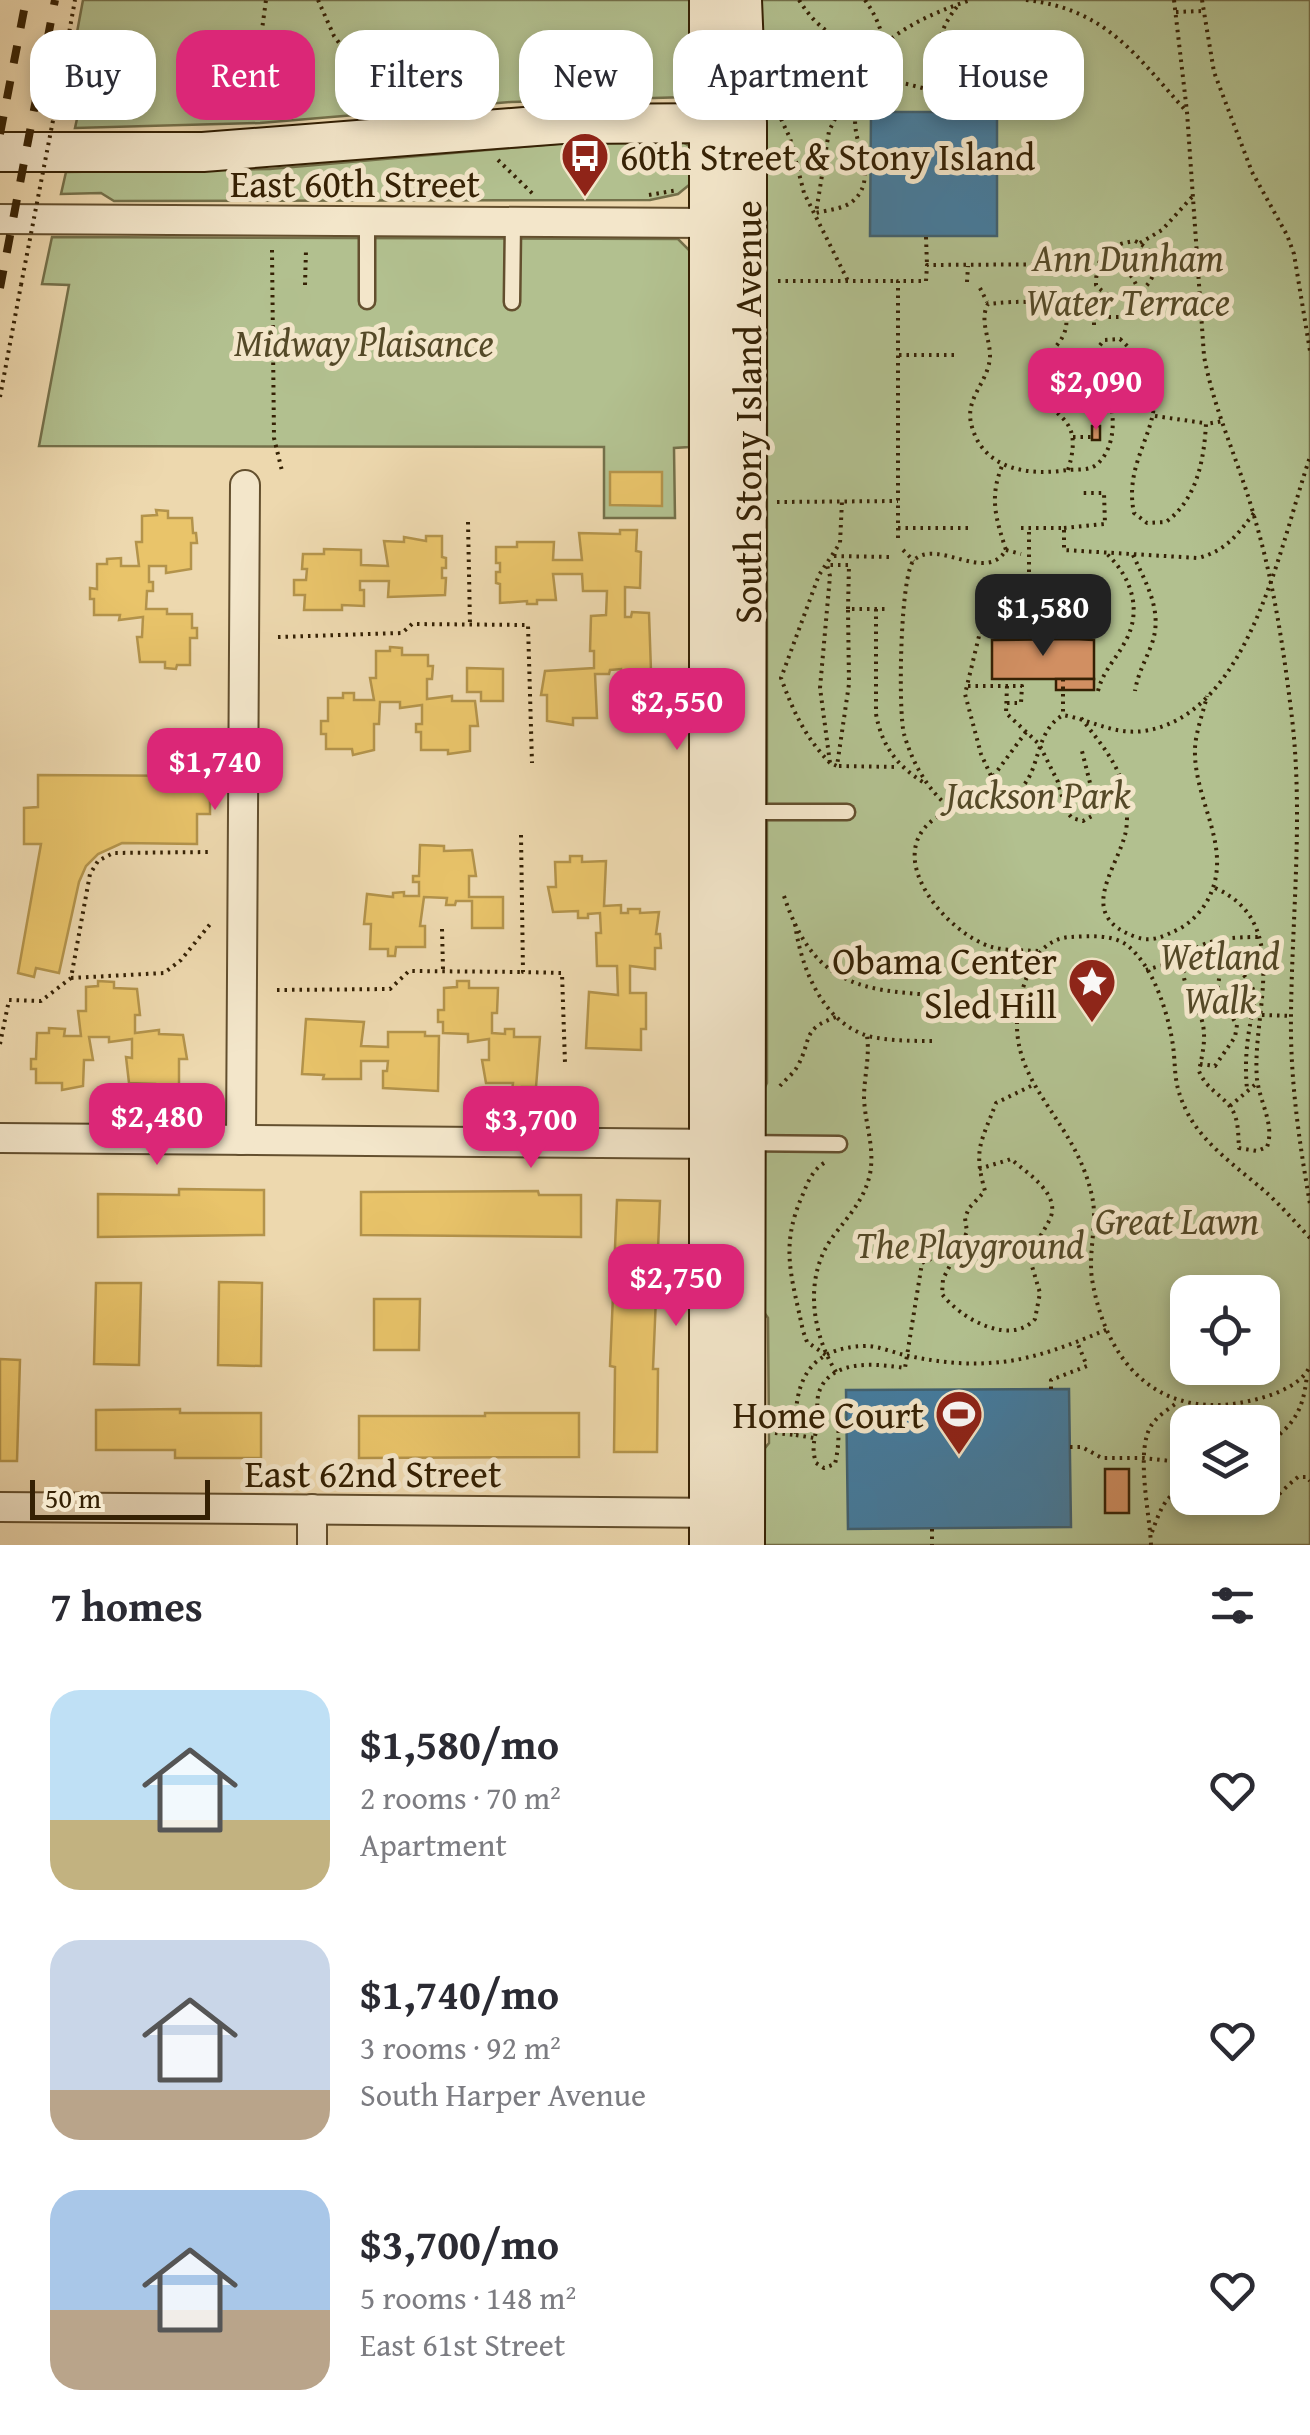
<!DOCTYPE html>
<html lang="en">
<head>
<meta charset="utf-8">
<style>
  body { margin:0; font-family:"Gentium Book Plus",serif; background:#f2f2f3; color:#2b2b33; height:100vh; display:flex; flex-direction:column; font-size:38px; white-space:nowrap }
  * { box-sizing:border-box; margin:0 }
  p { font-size:32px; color:#7c7c81 }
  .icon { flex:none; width:55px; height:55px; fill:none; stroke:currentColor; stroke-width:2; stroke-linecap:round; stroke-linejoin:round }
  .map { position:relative; height:1545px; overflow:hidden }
  .drawer { display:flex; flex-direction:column; background:#fff; flex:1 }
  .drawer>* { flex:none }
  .top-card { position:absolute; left:30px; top:30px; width:1250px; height:90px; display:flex; gap:20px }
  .buttons { position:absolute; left:1170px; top:1275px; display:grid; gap:20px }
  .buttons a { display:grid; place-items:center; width:110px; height:110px; border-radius:20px; background:#fff; box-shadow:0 5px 15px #0003; font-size:50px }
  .scale { position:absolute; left:30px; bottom:25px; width:180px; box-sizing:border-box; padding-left:10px; border:5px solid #352104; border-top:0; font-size:28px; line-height:35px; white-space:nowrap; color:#352104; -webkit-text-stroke:8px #f3e6ca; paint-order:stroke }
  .price { position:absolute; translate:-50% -85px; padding:0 22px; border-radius:20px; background:#db2777; color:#fff; font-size:32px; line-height:65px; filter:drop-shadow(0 2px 5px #0008) }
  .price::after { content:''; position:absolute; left:50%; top:60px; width:30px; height:22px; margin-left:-15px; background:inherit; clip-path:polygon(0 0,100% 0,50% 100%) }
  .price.on { background:#222; color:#fff }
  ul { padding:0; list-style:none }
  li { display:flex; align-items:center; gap:30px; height:250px; padding:0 50px }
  li span { display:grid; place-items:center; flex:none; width:280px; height:200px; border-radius:30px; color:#555 }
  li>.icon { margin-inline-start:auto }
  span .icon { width:120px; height:120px; fill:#fffc; stroke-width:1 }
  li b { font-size:42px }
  h2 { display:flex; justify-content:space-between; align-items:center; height:120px; padding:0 50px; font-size:42px }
  .tag { padding:0 35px; border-radius:30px; background:#fff; box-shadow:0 5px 15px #0003; font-size:35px; line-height:90px }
  .tag.on { background:#db2777; color:#fff }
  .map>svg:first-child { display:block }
</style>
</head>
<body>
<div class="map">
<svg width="1310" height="1545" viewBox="0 0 1310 1545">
  <rect width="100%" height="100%" fill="#edd8ae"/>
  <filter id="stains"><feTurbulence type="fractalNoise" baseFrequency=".002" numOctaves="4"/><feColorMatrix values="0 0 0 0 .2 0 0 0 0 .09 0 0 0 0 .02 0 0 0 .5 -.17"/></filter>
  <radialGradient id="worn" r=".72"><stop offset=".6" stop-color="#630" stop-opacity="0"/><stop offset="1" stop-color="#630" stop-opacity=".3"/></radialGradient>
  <g fill="#b2c08f" stroke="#74704a" stroke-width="2.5" fill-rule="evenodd">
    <path d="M83,0H697L694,94L689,97L511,102L260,123L75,128L80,105H103L104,99L67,86Z"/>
    <path d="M760,0H1310V1545H758L757,1458L769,1443L768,1318L759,1305V1099L767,1083V221L758,193ZM1188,1292H1262V1368H1188ZM1188,1422H1262V1498H1188Z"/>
    <path d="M679,140L691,147L694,181L678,194L650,200L114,201L101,193L61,194L66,172L270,169L566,143Z"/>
    <path d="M52,237L678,239L690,251L689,447L674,448L675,518H604V447L39,446L69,285L42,284Z"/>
  </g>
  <g fill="#e9c46a" stroke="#b3934b" stroke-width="2.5">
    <path d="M610,472H662V506L610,505Z"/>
    <path d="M156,510L168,511V518H192L193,533H196L197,543H191V569L166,573V566H149V582H153V591H147L146,609H167V614H192V628H197V638H190V665H177L176,669L165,668V662H140L137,637H142L143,617L119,620L120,615H94V599H90V588L97,589V564H107V559L121,558V566H139L136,542H142V516L157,515Z"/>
    <path d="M620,530H637L636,551L641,552L640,588L625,587V617H631L632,612L649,613L651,671L629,670V674H621V669L610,670L609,674H595L597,718H573V725L547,721V695H541L545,671L594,668V651H590L591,616L606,615L607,591H583L582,574H553L556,600H537V604H527V601L500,603V584L496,583V572H500V563H496V547H517V542H554L553,560H582L579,533L620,534Z"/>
    <path d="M426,536H442V557L446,558V568H442V578H446L445,595L388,597L389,581H360V590H364V606L342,605V610H304L305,595H294V580H306L307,569H302L303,554H324V549L361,550V565L388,566L384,541L404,542V537L426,541Z"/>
    <path d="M390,647L402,648V655H428V666H433L432,679H427V699L452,696V701H475L478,726H470V751L448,754V750H421V732H416V724H422V705L400,708V702H380L379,724H374V750L353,755L352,749H326V734H321V721H328V698H343V693H354V700H374L370,678H376V651H390Z"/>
    <path d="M467,668L503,669V701H481V692H467Z"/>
    <path d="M38,775L210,776V814H197V844L122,843L98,854L86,866L79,882L59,973L36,968L34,977L18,973L41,844H24V808L38,807Z"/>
    <path d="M420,845L444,846V851L472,850L476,876H469V897H503V928H472V901H456L455,905H446L447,898L424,897L420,926H425V947H396L395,956H388V949H370L371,924H364L367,894L393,897V893L404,892V896H419V882H413V876H419Z"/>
    <path d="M570,856H582V862L606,861L604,906L621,905V913H628V909H640V913L659,912L656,934H660L661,948H655V969L630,966V993H646V1029H641V1050L586,1048L589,992L618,995L617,966H597L596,933H601L600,913L588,914V918H578V911L553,912L548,887H556L555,862H570Z"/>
    <path d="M98,981L114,982V988L137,989L140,1015H135V1033L159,1030V1034L183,1035L187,1059H179V1085L155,1089V1084L129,1083L126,1057L132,1058V1039L109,1042V1037H89L93,1060H84L83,1086L62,1090V1083H36V1069H31V1059H36L37,1033H49V1028L65,1029L64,1036H81L78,1011H86V987L98,986Z"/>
    <path d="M457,981H469V988H498L497,1013H492V1033L505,1034V1029H514V1037H540L536,1087H522V1091H512L513,1083H486L482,1060H489V1039L468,1042V1034L443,1033V1022H438V1010H444V988L457,987Z"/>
    <path d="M306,1019L364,1022L361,1046L388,1047V1032H425V1036H439L438,1091L383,1088V1071H387L388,1061H361V1079H323L324,1075L302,1074Z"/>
    <path d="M179,1189L264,1190V1235L98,1237V1194L179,1195Z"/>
    <path d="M538,1191L539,1195H581V1237L361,1235V1192Z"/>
    <path d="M617,1200L660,1201L653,1369H658L657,1452H614L615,1367L610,1366Z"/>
    <path d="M219,1282L262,1283L261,1366L218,1365Z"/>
    <path d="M96,1283H141L139,1365L94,1364Z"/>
    <path d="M374,1299H420L419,1350H374Z"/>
    <path d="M0,1359L20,1360L17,1461H0Z"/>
    <path d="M180,1409V1413H261V1458H175V1450H96V1410Z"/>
    <path d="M485,1413H579V1457L359,1458V1416H485Z"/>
  </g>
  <g fill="#457b9d" stroke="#40606f" stroke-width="2.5">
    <path d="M871,112H997V236H870Z"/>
    <path d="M1069,1389L1071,1527L848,1529L846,1390Z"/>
  </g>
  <g fill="#d18f62" stroke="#352104" stroke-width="2.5">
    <rect x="1092" y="426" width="8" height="14"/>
    <path d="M1074,639L1094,640V679H992V640Z"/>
    <rect x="1056" y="679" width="38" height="11"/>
    <rect x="1105" y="1469" width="24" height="44"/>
  </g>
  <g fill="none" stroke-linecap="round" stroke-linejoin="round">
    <g stroke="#634f2e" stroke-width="19">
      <g id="lane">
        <path d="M367,221V301"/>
        <path d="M512,302L513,222"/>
        <path d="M748,812H847"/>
        <path d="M747,1143L839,1144"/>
      </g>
    </g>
    <g stroke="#634f2e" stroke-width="32">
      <g id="street">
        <path d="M0,219L709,223"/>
        <path d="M0,1138L724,1144"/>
        <path d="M241,1140L245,485"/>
        <path d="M0,1507L728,1513"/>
        <path d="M312,1509V1545"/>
      </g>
    </g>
    <g stroke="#352104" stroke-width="42">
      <g id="secondary">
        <path d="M742,0L747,123V375L745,1545"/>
        <path d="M0,152H203L562,124L731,123"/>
        <path d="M709,1545V0"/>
      </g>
    </g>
    <g stroke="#352104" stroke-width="4" stroke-dasharray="2.5 5" stroke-linecap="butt">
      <path d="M318,0L334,36L359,70"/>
      <path d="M799,0C819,32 840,42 876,50"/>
      <path d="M865,0C883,25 892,57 877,86"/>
      <path d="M1026,0C1107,9 1136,56 1187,112"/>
      <path d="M1174,0L1187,112L1204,356C1214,411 1239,462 1254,516C1273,579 1283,645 1291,710C1304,811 1292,914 1291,1015C1290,1079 1299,1141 1310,1204"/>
      <path d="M1202,0L1214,72L1252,172L1287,235L1294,254L1310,351"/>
      <path d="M1176,12L1202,11"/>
      <path d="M862,65L829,131L816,213C827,210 844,209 853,201C889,169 826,121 874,89C899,71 924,97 948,88C933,53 936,33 959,4"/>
      <path d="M782,69L862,65C893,31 928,14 971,0"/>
      <path d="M228,91L261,37L266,0"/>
      <path d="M56,105L75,0"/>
      <path d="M781,119L790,138L804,193L848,281"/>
      <path d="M498,160L534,195"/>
      <path d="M649,195L678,190"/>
      <path d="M926,237L927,265"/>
      <path d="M1135,241C1185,264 1128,323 1096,285C1096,256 1106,245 1135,241Z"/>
      <path d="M1140,243L1162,230L1192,197"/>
      <path d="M272,250L274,438L282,471"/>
      <path d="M778,281H898"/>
      <path d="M967,282L968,266"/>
      <path d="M305,285L306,250"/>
      <path d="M980,288L987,302"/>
      <path d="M1094,325V317H1129L1141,307C1141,281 1124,265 1104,252"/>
      <path d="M899,355H955"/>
      <path d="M1104,389L1154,395"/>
      <path d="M0,397L21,285"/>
      <path d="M1155,416L1204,423"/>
      <path d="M1073,437H1092"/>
      <path d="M1068,470C1087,409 1044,421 1038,382C1035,362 1055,352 1063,336C1083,293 1008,302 988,304C979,320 990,338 990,356C989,383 963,398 972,427C984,470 1030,476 1067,470C1077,469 1088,471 1096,465C1116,449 1116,414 1107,394C1103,385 1093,377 1092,367C1091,355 1097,349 1104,340L1120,339C1196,409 1119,442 1134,513L1147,523L1166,522C1197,499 1204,460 1206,424L1223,421"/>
      <path d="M777,502L898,501"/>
      <path d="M468,522L470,625"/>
      <path d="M898,528H972"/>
      <path d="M1021,528H1064V550L1198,558C1226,551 1237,535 1254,513"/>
      <path d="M1064,528L1105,524L1104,493H1082"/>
      <path d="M898,538V281H926L927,265L1096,264"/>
      <path d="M903,550L914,561"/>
      <path d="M1006,550L1021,554"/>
      <path d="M1133,555C1147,585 1164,613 1151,646C1145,662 1138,673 1135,691"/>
      <path d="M834,556L889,557"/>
      <path d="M1029,572V528"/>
      <path d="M848,609L849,565H827L830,576L820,688L830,763L837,766L849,684L848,609H889"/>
      <path d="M876,609V714C882,747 898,767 926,784"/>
      <path d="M278,637L402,633L412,624L528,625L532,763"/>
      <path d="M1063,679V714"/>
      <path d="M968,686H1022L1021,703H1007"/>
      <path d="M1007,686L1006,713L1039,744L1058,782L1066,811L1072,818L1083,821L1092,816L1095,803L1082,751"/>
      <path d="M1098,691C1103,671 1116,659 1125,642C1143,610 1131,577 1107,554"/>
      <path d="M1081,718C1101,744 1120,765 1126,797C1127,808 1128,825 1125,835C1115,872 1076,916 1136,937C1152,943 1164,936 1179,929C1190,923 1199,914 1206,903C1237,850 1193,803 1195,748C1196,731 1203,713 1207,696"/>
      <path d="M1026,732L992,778L981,754L965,694L980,632L1046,622"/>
      <path d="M830,763C805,737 793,711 781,678L819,575L840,543L842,501"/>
      <path d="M839,766L899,767"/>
      <path d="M953,810C928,792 912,762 904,734C898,711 900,574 914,560C938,538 986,584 1006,550C996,519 989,498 1002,466"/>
      <path d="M521,835L523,972L562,973L565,1063"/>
      <path d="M1215,888C1294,923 1251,1014 1257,1079C1260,1103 1275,1125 1267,1147L1257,1151L1239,1148C1238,1135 1239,1119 1231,1108C1221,1094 1206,1089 1199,1071C1202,1056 1206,1041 1203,1025C1200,1009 1189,997 1185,982C1173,938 1232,937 1259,937"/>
      <path d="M784,896C812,981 855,991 936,995"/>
      <path d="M795,924C801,968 823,1025 872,1037C893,1041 915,1041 936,1041"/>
      <path d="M442,929L443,969"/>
      <path d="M1222,938L1230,967"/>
      <path d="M1038,951C1024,950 1006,951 992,947C949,935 882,859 933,820C956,802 990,816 1018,791C1042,771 1033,733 1063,715C1091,720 1114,735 1144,731C1251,715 1281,540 1310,457"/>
      <path d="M1146,970L1163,965L1185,967"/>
      <path d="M71,978L164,973L181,960L211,923"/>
      <path d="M277,990L390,989L409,971L523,972"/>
      <path d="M1262,1015L1291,1016"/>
      <path d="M0,1044L9,1000L41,1001L71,978L90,874L98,861L113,853L211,852"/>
      <path d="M1200,1064L1215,1066L1235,1037L1237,1025L1217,993L1220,972L1234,966C1263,991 1254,998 1249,1031C1246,1050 1245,1069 1247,1089"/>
      <path d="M780,1086C785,1080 793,1074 797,1067C813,1039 800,1030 836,1017"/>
      <path d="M1230,1106L1257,1083"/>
      <path d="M824,1163C813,1170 808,1181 803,1194C779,1247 792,1277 803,1331L807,1342L826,1355"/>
      <path d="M979,1169L1011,1159C1028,1174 1063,1195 1049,1221C1043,1233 1035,1243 1029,1256L1040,1293L1035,1319C1010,1347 960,1318 942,1294L943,1279L967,1232L965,1218L969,1208L985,1191C973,1149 981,1143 996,1103L1033,1085"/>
      <path d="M1310,1238C1296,1223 1283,1208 1268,1194C1241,1170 1205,1146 1188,1114C1170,1079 1178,1068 1171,1034C1165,1005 1152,966 1128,946C1114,934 1088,936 1070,937C1051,938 1038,951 1031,967C983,1074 1072,1104 1092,1196C1098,1222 1088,1252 1092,1279C1105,1358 1153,1417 1239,1403C1262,1399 1300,1389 1310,1366"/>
      <path d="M836,1372C811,1332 803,1274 835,1234C850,1214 864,1200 870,1174C875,1147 865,1124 864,1098C864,1077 870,1057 867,1036"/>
      <path d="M1051,1389V1380L1087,1366L1077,1342"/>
      <path d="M847,1405L836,1404C839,1426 840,1442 835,1464L824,1468L816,1463C811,1447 815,1440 817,1424C818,1414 816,1401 819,1392C831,1358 878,1364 905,1368L922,1263L933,1258L953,1260"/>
      <path d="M817,1415L837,1414"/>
      <path d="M775,1433L796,1435C793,1384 807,1347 866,1346C878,1346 892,1352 904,1355C932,1361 960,1365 989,1363C1031,1361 1070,1345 1108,1329"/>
      <path d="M796,1435L814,1438"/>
      <path d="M1070,1447H1082L1102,1458H1144L1188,1463"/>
      <path d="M1262,1448C1293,1426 1303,1413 1307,1375"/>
      <path d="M1213,1498C1270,1524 1258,1509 1298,1477H1307L1310,1481"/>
      <path d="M932,1529V1545"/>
      <path d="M1152,1532C1159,1514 1165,1491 1188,1488"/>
      <path d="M1151,1545C1150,1514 1134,1447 1153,1423C1159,1415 1170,1408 1178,1402"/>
    </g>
    <use href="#lane" stroke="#f3e6ca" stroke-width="14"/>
    <use href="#street" stroke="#f3e6ca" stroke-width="28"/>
    <use href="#secondary" stroke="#f3e6ca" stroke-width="38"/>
    <g stroke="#352104" stroke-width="8" stroke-dasharray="18 18" stroke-linecap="butt">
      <path d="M0,134L26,0"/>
      <path d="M0,288L55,0"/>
    </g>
    <path stroke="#352104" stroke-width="4" stroke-dasharray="2.5 5" stroke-linecap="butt" d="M21,285L56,105"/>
  </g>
  <defs>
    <g id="bus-pin" transform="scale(2.5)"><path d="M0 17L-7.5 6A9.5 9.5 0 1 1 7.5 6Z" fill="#8f2418" stroke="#f3e6ca"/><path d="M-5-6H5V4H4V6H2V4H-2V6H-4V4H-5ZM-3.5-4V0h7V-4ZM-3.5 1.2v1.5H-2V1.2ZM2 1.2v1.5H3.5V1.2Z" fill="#fff"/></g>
    <g id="sight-pin" transform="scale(2.5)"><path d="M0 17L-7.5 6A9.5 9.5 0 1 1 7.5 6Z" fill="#8f2418" stroke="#f3e6ca"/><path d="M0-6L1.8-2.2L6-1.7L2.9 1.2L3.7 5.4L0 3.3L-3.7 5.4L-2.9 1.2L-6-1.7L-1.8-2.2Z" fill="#fff"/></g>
    <g id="stadium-pin" transform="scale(2.5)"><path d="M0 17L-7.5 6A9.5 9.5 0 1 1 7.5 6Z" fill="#8f2418" stroke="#f3e6ca"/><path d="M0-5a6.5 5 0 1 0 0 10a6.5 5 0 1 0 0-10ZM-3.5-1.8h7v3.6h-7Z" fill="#fff"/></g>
  </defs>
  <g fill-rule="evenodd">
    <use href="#bus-pin" x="585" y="156"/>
    <use href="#sight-pin" x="1092" y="982"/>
    <use href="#stadium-pin" x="959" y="1414"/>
  </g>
  <g text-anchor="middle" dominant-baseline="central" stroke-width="10" stroke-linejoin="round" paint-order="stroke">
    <g font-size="38" fill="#352104" stroke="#f3e6ca" text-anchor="end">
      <text x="620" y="156" text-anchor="start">60th Street &amp; Stony Island</text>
      <text x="1057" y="960">Obama Center<tspan x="1057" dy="44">Sled Hill</tspan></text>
      <text x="924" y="1414">Home Court</text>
    </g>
    <g font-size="38" fill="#352104" stroke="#f3e6ca">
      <text x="355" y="183">East 60th Street</text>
      <text transform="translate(747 412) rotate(-90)">South Stony Island Avenue</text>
      <text x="373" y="1473">East 62nd Street</text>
    </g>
    <g font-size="38" font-style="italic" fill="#544927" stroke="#f3e6ca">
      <text x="1128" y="257">Ann Dunham<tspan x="1128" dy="44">Water Terrace</tspan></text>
      <text x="364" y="342">Midway Plaisance</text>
      <text x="1038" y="794">Jackson Park</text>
      <text x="1220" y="955">Wetland<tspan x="1220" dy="44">Walk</tspan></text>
      <text x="1177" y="1220">Great Lawn</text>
      <text x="970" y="1244">The Playground</text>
    </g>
  </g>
  <rect width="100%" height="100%" filter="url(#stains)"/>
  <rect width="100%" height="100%" fill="url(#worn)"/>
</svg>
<div class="buttons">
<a><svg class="icon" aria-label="locate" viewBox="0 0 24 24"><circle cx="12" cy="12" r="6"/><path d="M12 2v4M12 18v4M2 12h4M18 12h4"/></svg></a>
<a><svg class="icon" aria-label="layers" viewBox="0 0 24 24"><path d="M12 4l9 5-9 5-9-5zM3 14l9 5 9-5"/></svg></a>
</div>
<div class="scale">50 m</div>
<b class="price" style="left:1096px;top:433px">$2,090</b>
<b class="price on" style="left:1043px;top:659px">$1,580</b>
<b class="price" style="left:677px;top:753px">$2,550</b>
<b class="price" style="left:215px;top:813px">$1,740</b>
<b class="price" style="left:157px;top:1168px">$2,480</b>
<b class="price" style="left:531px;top:1171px">$3,700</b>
<b class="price" style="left:676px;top:1329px">$2,750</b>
<div class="top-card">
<a class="tag">Buy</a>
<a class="tag on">Rent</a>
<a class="tag">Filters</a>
<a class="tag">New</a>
<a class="tag">Apartment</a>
<a class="tag">House</a>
</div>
</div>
<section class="drawer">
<h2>7 homes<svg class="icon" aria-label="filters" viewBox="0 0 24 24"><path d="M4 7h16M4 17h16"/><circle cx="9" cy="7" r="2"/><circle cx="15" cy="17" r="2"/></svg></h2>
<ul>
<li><span style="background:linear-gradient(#bfe0f5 65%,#c2b280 0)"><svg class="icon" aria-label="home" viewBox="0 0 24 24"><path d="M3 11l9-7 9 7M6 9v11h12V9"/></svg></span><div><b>$1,580/mo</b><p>2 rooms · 70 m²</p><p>Apartment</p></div><svg class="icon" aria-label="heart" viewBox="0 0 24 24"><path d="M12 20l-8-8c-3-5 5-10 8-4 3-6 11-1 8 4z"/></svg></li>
<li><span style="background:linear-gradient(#c9d6e8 75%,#b9a48a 0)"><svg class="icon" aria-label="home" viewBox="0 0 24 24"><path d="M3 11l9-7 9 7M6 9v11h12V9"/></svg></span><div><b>$1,740/mo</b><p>3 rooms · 92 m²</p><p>South Harper Avenue</p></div><svg class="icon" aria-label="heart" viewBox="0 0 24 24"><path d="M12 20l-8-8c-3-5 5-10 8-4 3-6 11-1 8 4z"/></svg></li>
<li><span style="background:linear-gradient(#a9c7e8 60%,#b9a48a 0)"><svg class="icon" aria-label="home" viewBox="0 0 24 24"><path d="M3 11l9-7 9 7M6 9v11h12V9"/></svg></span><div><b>$3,700/mo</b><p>5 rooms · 148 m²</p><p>East 61st Street</p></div><svg class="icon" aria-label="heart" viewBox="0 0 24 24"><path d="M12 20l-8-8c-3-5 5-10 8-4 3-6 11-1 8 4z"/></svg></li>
</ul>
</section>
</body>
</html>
